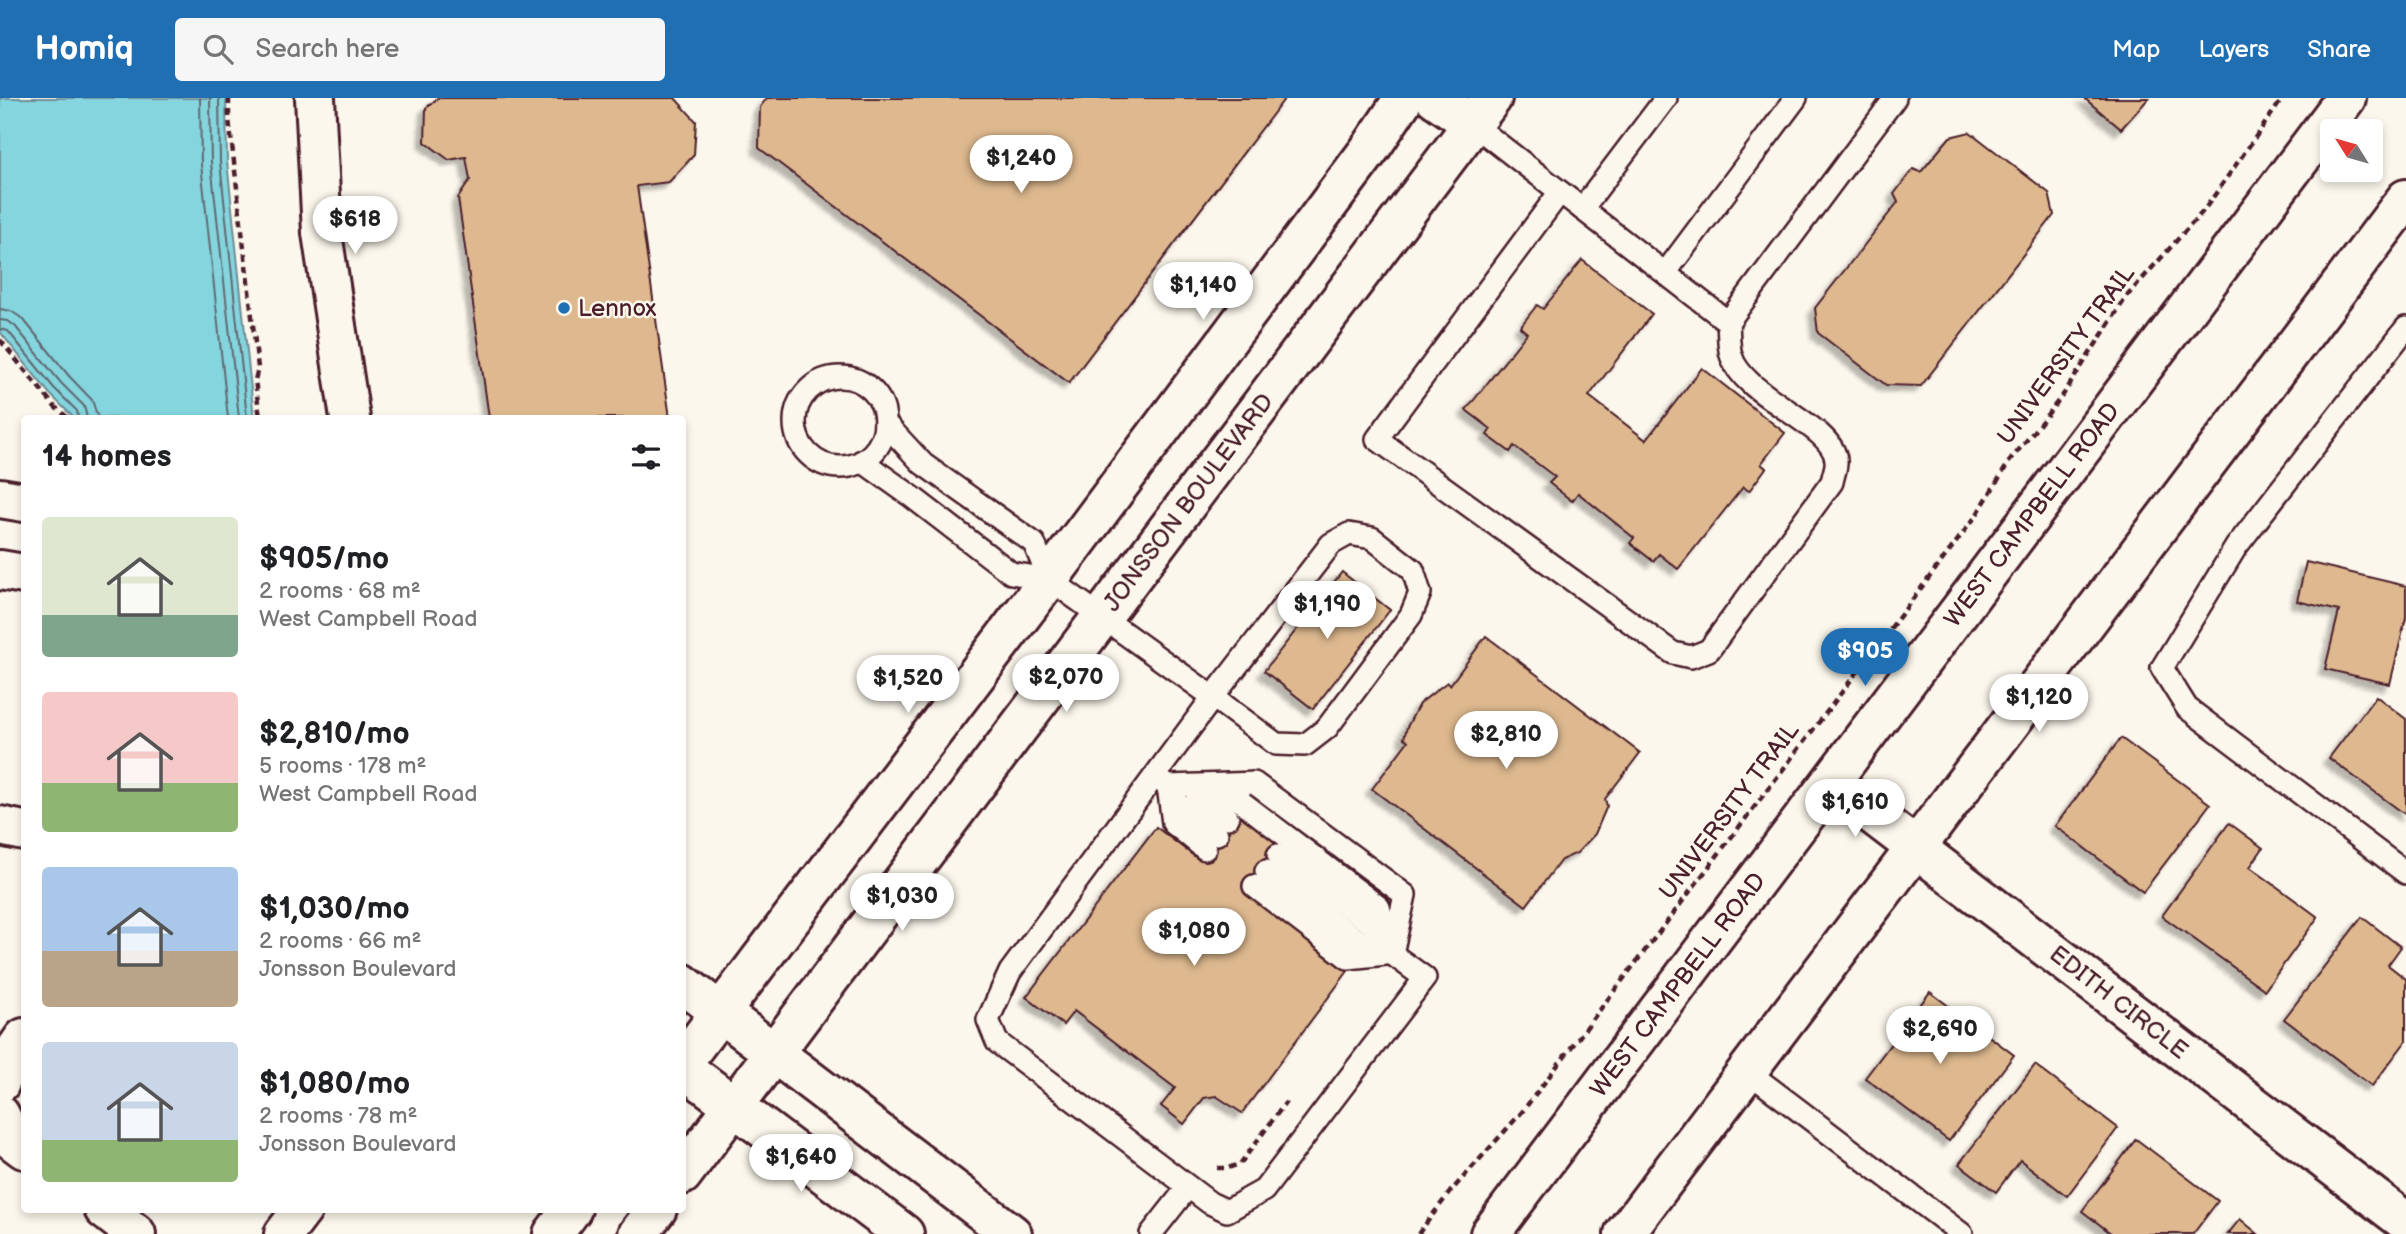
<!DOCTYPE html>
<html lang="en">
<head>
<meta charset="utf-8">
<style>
  body { margin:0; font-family:"Balsamiq Sans",sans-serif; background:#f6f6f6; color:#202124; height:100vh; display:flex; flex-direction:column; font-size:26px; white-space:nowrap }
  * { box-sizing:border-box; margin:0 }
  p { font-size:23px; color:#757577 }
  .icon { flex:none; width:38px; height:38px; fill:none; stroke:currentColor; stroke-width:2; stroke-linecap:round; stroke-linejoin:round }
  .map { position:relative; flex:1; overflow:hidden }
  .drawer { position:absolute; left:21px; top:317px; width:665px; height:798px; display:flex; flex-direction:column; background:#fff; border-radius:7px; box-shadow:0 4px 10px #0003 }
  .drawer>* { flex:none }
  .needle { width:46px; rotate:307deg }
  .controls { position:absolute; left:2320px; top:21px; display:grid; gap:14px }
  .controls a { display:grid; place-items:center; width:63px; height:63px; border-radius:7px; background:#fff; box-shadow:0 4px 10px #0003; font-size:35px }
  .price { position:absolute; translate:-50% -60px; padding:0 16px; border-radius:24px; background:#fff; color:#222; font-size:23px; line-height:46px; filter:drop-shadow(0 2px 4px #0008) }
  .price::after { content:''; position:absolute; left:50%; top:42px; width:21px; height:16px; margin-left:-10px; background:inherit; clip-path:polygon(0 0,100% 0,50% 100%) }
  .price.on { background:#1f6fb2; color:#fff }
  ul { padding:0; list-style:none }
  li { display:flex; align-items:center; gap:21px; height:175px; padding:0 21px }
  li span { display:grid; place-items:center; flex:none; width:196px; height:140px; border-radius:7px; color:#555 }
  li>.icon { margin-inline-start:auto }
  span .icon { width:84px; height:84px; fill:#fffc; stroke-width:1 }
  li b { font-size:30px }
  h2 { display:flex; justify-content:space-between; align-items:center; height:84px; padding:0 21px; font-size:30px }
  header { display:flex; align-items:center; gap:42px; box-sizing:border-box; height:98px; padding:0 35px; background:#1f6fb2; color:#fff }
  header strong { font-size:33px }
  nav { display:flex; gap:38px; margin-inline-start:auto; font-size:24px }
  .search { width:490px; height:63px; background:#f6f6f6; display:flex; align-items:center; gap:18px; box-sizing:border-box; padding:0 24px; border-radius:7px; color:#757577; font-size:26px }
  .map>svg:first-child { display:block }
</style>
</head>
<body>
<header>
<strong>Homiq</strong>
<div class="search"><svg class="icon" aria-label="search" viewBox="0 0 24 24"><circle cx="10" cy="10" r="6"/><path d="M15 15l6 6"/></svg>Search here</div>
<nav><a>Map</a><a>Layers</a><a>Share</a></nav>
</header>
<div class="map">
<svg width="2406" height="1136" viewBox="0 0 2406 1136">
  <defs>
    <filter id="shadow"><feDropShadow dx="-6" dy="6" stdDeviation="2" flood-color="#0004"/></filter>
  </defs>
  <rect width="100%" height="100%" fill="#fbf7ec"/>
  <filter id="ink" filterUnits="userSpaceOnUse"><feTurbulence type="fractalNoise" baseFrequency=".0143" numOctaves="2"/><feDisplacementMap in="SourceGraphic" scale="14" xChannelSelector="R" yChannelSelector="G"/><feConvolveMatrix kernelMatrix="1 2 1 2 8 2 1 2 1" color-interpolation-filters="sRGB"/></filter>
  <g filter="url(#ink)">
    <path fill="#84d5dd" stroke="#6d8c96" stroke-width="2" d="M0,0H226L227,63L254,320H74L49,295L0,234Z"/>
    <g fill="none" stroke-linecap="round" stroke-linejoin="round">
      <g stroke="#616872" stroke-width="2">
        <path d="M200,0L201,66L228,320"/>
        <path d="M210,0L211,65L239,320"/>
        <path d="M219,0L220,64L247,320"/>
        <path d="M0,211L11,213L23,221L69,278L92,302L98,320"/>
        <path d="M0,222L8,223L15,228L61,285L84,308L87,320"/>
        <path d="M0,231L8,233L54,290L77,313L78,320"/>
      </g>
    </g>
    <g fill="#deb98f" stroke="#4a1f2b" stroke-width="2" filter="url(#shadow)">
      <path d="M438,0H675L696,23L694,57L669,84L637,88L670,320H489L458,100L470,82L466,59L449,62L425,44L426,10Z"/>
      <path d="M767,0H1285L1069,285L759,50L760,9Z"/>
      <path d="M2084,0H2149L2121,31Z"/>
      <path d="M1970,34L2049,95L2054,117L1921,288L1886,287L1818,235L1815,210L1898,104L1894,96L1913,71L1921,74L1950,39Z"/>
      <path d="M1582,162L1652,216L1589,298L1646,342L1702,270L1785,335L1761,366L1766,370L1749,393L1743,389L1678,471L1659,456L1653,463L1630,445L1634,440L1578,395L1572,403L1549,385L1555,379L1514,348L1510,354L1487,337L1491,331L1466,312L1527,235L1520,229L1537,207L1543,211Z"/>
      <path d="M2306,464L2406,488V520L2390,586L2325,571L2339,513L2297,503Z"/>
      <path d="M1342,474L1390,512L1313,611L1264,573Z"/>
      <path d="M1486,538L1640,655L1605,701L1607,708L1595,736L1577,755L1561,762L1526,808L1372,691L1408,643L1404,640L1407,629L1419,606L1447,584L1450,587Z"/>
      <path d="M2376,598L2406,621V717L2329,660Z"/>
      <path d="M2121,640L2210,706L2143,794L2055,728Z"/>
      <path d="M1240,705L1289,742L1247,796L1348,873L1242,1015L1216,998L1204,1000L1184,1026L1161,1008L1175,990L1074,913L1063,927L1026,899L1156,729L1198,761Z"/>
      <path d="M2229,725L2263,750L2250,769L2318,819L2265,892L2162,818Z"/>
      <path d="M2362,819L2401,849L2388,867L2406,881V943L2372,988L2284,921Z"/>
      <path d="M1930,894L2014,957L1949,1043L1865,980Z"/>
      <path d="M2035,967L2118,1030L2067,1098L2020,1062L1996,1094L1959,1066Z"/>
      <path d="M2136,1041L2218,1103L2193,1136H2112L2082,1113Z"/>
      <path d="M2240,1121L2258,1136H2228Z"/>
    </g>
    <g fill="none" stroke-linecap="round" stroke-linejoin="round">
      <g stroke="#4a1f2b" stroke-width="26">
        <g id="lane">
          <path d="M1474,27L1728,224L1895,0"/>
          <path d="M1560,94L1377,341L1673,555L1691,559L1709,552L1832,384C1833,377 1837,369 1836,362C1833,326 1742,299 1731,257C1728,247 1729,234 1728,224"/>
          <path d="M1582,111L1666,0"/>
          <path d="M1666,174L1796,0"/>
          <path d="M2406,230L2236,449L2162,570L2187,610L2406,775"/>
          <circle cx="840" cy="324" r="45"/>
          <path d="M885,325L923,366L1034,445L1049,481"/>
          <path d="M862,363L911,398L1011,475L1049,481L1213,599L1010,874L988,922L997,944L1210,1105L1227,1113L1264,1092L1425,880L1392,856L1360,844L1266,773"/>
          <path d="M1349,436L1372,440L1413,472L1420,495L1411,517L1327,630L1305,647L1276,646L1213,599L1331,446Z"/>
          <path d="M1155,679L1168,688L1254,685L1405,797L1392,856"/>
          <path d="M1168,688L1173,725L1205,751"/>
          <path d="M1169,690L1176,704L1217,736"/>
          <path d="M1204,695L1239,702L1379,809L1390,850"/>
          <path d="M1197,698L1228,720"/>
          <path d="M1278,757L1371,826L1384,845"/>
          <path d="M1254,788L1348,860L1386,856"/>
          <path d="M1747,973L1962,1136"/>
          <path d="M1151,1136L1188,1089"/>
        </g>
      </g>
      <g stroke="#4a1f2b" stroke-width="44">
        <g id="street">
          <path d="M315,0L322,135L350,320"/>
          <path d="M1831,685L2406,1124"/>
          <path d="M0,728L24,733"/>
          <path d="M0,985L5,967L24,940"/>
          <path d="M0,1017L12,1042L24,1051"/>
          <path d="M104,1111L136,1136"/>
          <path d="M284,1136L303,1111"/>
        </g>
      </g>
      <g stroke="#4a1f2b" stroke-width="44">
        <g id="secondary">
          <path d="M1435,0L1474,27"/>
          <path d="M0,400L24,404"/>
          <path d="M0,472L24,476"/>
          <path d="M682,885L1012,1136"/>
          <path d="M682,965L1049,481L1372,48L1404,0"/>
          <path d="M682,969L904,1136"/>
          <path d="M682,1077L1492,0"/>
          <path d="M553,1136L572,1111"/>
          <path d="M638,1136L657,1111"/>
          <path d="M1490,1136L2346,0"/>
          <path d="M1624,1136L2406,101"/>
        </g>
      </g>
      <g stroke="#4a1f2b" stroke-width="4.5" stroke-dasharray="7 5" stroke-linecap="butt">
        <path d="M229,0V21L258,270L255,282L260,320"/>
        <path d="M0,242L55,309L68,320"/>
        <path d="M1217,1070H1228L1240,1066L1286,1004"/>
        <path d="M1418,1136L1450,1094L1522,1014L1976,418L2009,364L2063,297L2127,198L2204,112L2283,0"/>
      </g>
      <use href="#lane" stroke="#fbf7ec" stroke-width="21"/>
      <use href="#street" stroke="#fbf7ec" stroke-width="38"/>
      <use href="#secondary" stroke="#fbf7ec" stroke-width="38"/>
    </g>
  </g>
  <circle fill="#1f6fb2" stroke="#fbf7ec" stroke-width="2.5" cx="564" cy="210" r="7"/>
  <g text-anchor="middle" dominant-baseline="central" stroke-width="5" stroke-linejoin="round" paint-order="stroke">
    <g font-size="24" fill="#4a1f2b" stroke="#fbf7ec" text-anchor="start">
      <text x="578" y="210">Lennox</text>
    </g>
    <g font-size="24" fill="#4a1f2b" stroke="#fbf7ec">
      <text transform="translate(2066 257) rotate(-54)">UNIVERSITY TRAIL</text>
      <text transform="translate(1188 404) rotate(-53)">JONSSON BOULEVARD</text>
      <text transform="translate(2032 417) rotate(-53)">WEST CAMPBELL ROAD</text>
      <text transform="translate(1729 713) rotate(-53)">UNIVERSITY TRAIL</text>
      <text transform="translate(1678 887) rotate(-53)">WEST CAMPBELL ROAD</text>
      <text transform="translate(2119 904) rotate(38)">EDITH CIRCLE</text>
    </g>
  </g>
</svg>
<div class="controls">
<a><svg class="needle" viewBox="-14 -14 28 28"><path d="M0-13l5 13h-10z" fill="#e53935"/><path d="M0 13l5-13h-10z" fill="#757577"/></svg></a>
</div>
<b class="price" style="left:1021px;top:97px">$1,240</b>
<b class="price" style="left:355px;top:158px">$618</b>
<b class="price" style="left:1203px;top:224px">$1,140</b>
<b class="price" style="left:1327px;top:543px">$1,190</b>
<b class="price on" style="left:1865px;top:590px">$905</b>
<b class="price" style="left:1066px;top:616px">$2,070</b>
<b class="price" style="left:908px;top:617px">$1,520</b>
<b class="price" style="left:2039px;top:636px">$1,120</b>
<b class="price" style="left:1506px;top:673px">$2,810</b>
<b class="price" style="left:1855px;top:741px">$1,610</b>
<b class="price" style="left:902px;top:835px">$1,030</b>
<b class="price" style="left:1194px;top:870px">$1,080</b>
<b class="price" style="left:1940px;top:968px">$2,690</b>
<b class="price" style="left:801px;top:1096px">$1,640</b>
<section class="drawer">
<h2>14 homes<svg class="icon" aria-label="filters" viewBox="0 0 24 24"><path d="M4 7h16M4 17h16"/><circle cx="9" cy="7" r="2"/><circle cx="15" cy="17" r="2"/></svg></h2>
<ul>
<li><span style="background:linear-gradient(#dfe7d0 70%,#7fa58c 0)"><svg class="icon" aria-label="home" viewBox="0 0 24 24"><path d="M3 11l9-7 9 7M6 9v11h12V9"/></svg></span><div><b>$905/mo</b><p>2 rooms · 68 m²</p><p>West Campbell Road</p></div></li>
<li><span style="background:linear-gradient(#f6c9c9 65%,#8fb573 0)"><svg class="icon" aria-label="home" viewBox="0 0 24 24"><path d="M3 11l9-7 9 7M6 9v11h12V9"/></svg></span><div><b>$2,810/mo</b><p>5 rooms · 178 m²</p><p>West Campbell Road</p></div></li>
<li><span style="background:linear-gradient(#a9c7e8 60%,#b9a48a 0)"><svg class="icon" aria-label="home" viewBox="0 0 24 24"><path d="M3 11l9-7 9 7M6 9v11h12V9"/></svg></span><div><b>$1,030/mo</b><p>2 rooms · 66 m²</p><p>Jonsson Boulevard</p></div></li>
<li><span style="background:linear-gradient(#c9d6e8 70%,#8fb573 0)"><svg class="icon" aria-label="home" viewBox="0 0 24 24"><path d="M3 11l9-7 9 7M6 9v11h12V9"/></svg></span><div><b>$1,080/mo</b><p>2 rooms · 78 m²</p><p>Jonsson Boulevard</p></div></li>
</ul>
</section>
</div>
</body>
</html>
